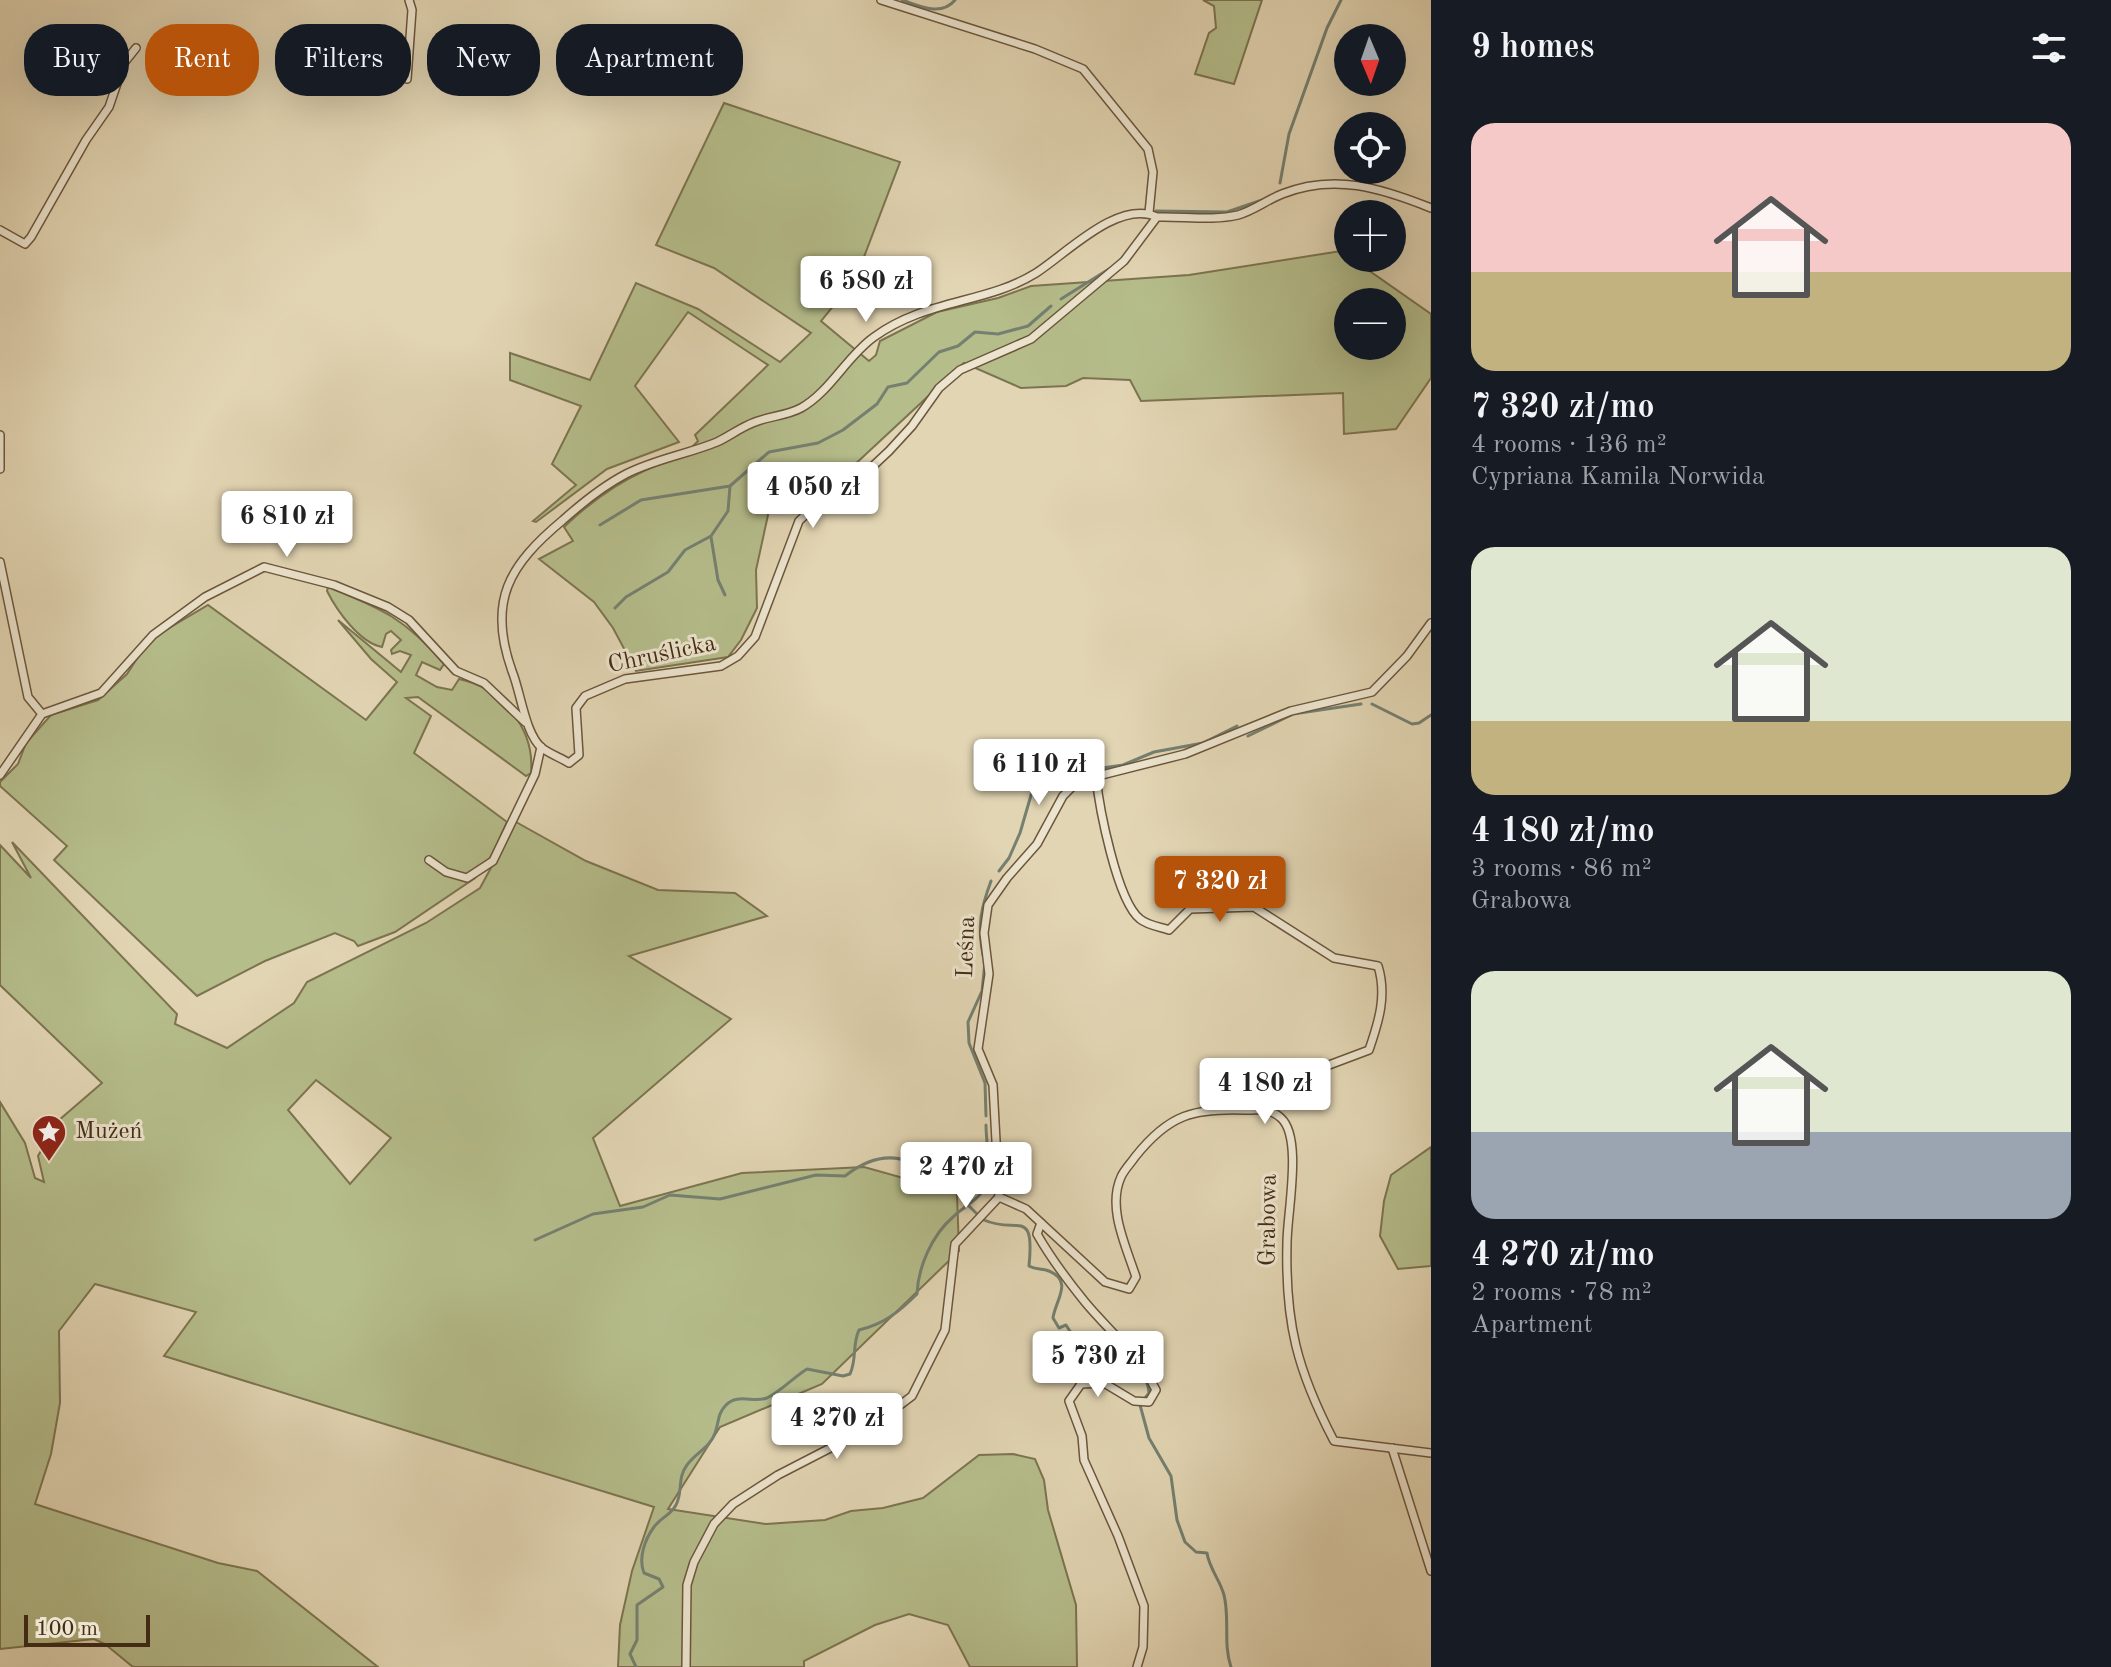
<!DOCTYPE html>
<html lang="en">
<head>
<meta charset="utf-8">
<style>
  body { margin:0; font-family:"Old Standard TT",serif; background:#20242c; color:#f1f3f6; height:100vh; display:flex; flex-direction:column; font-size:30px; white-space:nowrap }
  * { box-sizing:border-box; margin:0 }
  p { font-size:26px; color:#9ea1a6 }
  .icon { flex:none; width:44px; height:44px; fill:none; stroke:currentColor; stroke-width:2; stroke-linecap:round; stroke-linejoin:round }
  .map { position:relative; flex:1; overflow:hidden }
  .sheet { display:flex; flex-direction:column; background:#171b24; width:680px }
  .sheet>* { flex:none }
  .guide { position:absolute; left:24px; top:24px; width:760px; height:72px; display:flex; gap:16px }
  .needle { width:52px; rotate:178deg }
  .controls { position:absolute; left:1334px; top:24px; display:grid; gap:16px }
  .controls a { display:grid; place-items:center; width:72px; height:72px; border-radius:50%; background:#171b24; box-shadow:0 8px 32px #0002; font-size:40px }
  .scale { position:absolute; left:24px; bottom:20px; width:126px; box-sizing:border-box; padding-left:8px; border:4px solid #442c14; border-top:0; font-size:22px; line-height:28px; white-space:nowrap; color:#442c14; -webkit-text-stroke:6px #ece4ce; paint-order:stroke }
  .price { position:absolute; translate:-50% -68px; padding:0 18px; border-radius:8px; background:#fff; color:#222; font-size:26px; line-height:52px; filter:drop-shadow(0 2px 4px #0008) }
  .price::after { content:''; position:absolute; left:50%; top:48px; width:24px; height:18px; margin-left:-12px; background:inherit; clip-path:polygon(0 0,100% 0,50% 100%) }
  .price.active { background:#b45309; color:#fff }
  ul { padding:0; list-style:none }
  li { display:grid; align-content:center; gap:16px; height:424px; padding:0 40px }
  li span { display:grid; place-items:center; height:248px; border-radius:24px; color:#555 }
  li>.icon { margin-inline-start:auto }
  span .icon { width:144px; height:144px; fill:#fffc; stroke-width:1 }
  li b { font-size:34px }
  h2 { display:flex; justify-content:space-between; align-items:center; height:96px; padding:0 40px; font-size:34px }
  .pill { padding:0 28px; border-radius:32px; background:#171b24; box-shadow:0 8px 32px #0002; font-size:28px; line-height:72px }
  .pill.active { background:#b45309; color:#fff }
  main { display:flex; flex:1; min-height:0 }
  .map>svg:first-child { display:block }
</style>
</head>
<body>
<main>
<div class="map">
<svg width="1431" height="1667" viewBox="0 0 1431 1667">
  <rect width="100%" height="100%" fill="#e2d5b3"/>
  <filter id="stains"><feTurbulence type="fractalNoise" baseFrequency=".0025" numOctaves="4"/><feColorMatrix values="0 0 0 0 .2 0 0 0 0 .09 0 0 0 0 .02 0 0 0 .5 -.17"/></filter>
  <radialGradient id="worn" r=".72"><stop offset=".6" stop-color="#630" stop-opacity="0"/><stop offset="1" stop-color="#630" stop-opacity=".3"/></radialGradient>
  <g fill="#b5bd8b" stroke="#7c7450" stroke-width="2" fill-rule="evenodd">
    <path d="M1203,0H1262L1234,84L1195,74L1209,33L1216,28L1214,6Z"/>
    <path d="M724,103L900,162L856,278L821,321L869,361L876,355L880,341L937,312L998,298L1031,286L1189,275L1341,251L1431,314V378L1396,429L1344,434L1343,393L1141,401L1130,380L1083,378L1066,386L1021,388L964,363L823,494L773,495L764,504L768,515L756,570L757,608L741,640L728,657L636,671L613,628L594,602L539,559L573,541L564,527C588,504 615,484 646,470C674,457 674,466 698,441L695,435L768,365L688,312L635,386L679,442L607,469L536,522L533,521L576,485L552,464L581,406L510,380V353L590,380L636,283L698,309L780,362L811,333L714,268L656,245ZM1348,302H1392V346H1348Z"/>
    <path d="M328,587C381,608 406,619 444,664L440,670L422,662L416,675L437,687L452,690L459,679C502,688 535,729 531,773L526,776L418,697L406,698L431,716L414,753L507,822L492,855L475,878L395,932L358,946L354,941L335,933L265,961L197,996L54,860L67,846L0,786V782L18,764L26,743L51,715L98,700L127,674L149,640L208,605L366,720L397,682L371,659L338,620L401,672L411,655L400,651L392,654L391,650L401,640L391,631L386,634L382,647C360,643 337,611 327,591Z"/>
    <path d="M516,822L586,861L658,890L735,893L767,916L629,956L731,1019L593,1138L620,1206L742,1173L864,1167L957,1193L959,1251L822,1384L720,1427L668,1509L766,1524L825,1520L851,1511L883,1508L923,1498L979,1455L1013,1454L1035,1459L1044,1480L1048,1510L1076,1605L1077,1667H970L948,1625L909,1614L875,1625L804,1661V1667H618L620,1625L632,1571L654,1507L164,1356L196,1312L95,1284L59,1331L60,1403L51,1454L35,1504L218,1563L257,1571L378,1667H133L105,1644L94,1639L0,1649V1102L25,1143L35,1178L44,1182L38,1156L58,1121L102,1083L0,985V845L31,878L12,842L177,1014L175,1024L227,1048L294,1003L307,982L426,923L480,888ZM316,1080L391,1138L350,1184L288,1110Z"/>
    <path d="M1431,1147V1266L1398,1269L1380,1236L1384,1201L1391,1175Z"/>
  </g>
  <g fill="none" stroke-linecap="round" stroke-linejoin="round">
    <g stroke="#758071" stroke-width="3">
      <path d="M902,0C920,6 941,17 955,0"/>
      <path d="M1280,183L1289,134L1327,28L1341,0"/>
      <path d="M1156,211L1227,212L1265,199"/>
      <path d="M1061,299L1109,269"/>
      <path d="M600,525L641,500L730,486"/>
      <path d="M711,537L718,580L725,595"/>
      <path d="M615,608L626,597L668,572L685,550L711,536L728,511L730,486L769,452L818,443L843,430L877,404L888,387L907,383L939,352L958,346L975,332L998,334L1028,326L1051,306"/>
      <path d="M1372,704L1412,724L1419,723L1431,715"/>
      <path d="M1248,736L1293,714L1361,704"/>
      <path d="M999,871L1009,858L1020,833L1034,785L1042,776L1060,766L1095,769L1123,765L1154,752L1203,743L1237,726"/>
      <path d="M983,955C977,926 981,908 991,881"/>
      <path d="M985,962L982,991L968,1022L969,1043L985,1083L986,1116"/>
      <path d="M968,1205L976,1213"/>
      <path d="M984,1220C1017,1235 1035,1206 1029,1266C1036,1270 1041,1268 1049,1271C1074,1281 1055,1301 1053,1318L1059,1328L1066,1325L1083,1352L1096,1342L1103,1344L1126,1375L1134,1370C1145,1374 1148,1382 1149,1393L1145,1398"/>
      <path d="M535,1240L593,1214L643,1207L670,1195L720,1199L816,1175L845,1176C863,1162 886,1152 910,1162C919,1167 926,1177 937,1179C954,1183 970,1178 987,1175"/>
      <path d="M1140,1405L1149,1438L1171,1476L1177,1520L1185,1542L1196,1552L1207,1553C1209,1568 1220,1580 1224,1595C1230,1619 1223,1644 1231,1667"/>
      <path d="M636,1667L630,1654L637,1640V1605L663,1587L659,1579L644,1573C638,1558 645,1539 654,1527C660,1518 671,1515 676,1505C683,1492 677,1478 687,1465C695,1453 710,1448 715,1433C719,1423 717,1414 726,1405C737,1393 754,1403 767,1398C780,1392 794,1377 807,1369L843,1376L850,1374C857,1359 852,1345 859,1330C884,1324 899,1312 917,1294C918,1267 932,1235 953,1217C964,1206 983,1198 987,1182C991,1165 986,1142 986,1125"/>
    </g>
    <g stroke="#6c563c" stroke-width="10">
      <g id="minor">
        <path d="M881,0L1035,49L1083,69L1148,149L1153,172L1149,213"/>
        <path d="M407,79L412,10L409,0"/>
        <path d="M1157,217L1124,261L1031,339L960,370L939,388L912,426L889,451L858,480L820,501L799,521L755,637L738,656L721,666L625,679L585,696L576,708L579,755L569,763C561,758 550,754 542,748C525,734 521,693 512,671C487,601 509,565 563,520C582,503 603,486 626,474C655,459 688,454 717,442C730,436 741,427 755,422C770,416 786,416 801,408C830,392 847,356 874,337C926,299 986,304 1036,273C1066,254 1118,199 1157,217C1182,216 1213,221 1238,215C1253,211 1267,200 1282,194C1334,173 1381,188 1431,208"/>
        <path d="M0,230L25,244L31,237L86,140L109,107L124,63L136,48"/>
        <path d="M0,435V469"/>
        <path d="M0,562L28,697L42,714"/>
        <path d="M1431,623L1407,656L1372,692L1291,711L1185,754L1078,781L1063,796L1037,844L1007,878L988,905L984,933L989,974L978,1049L993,1085L999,1197L1026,1209L1105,1282L1129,1289L1136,1277C1126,1246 1107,1208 1121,1177C1124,1170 1131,1163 1135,1157C1169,1114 1194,1108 1246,1110C1260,1110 1270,1108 1281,1118C1303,1138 1287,1213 1287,1243C1285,1323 1297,1370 1334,1441L1431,1453"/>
        <path d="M0,775L42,714L101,693L153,635L205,597L264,567L334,585L388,607L409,620L456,671L484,683L525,722"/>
        <path d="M1096,776C1099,807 1117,901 1140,919C1147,925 1160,927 1169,930L1190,909L1254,907L1334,958L1378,966C1387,995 1379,1021 1369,1050L1321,1068"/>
        <path d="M429,860L446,872L467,878L493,861L535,774L541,747"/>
        <path d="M1041,1223L1037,1234C1050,1257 1068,1281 1085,1302C1110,1332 1138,1354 1156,1390L1149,1402L1134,1401L1104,1383L1081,1384L1069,1401L1082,1436L1084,1460L1118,1536L1144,1606L1143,1647L1137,1667"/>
        <path d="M1392,1448L1431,1571"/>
        <path d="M686,1667L687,1585L694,1562L714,1524L733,1504L778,1475L871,1427L912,1396L945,1330L955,1244L999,1197"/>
      </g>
    </g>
    <use href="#minor" stroke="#ece4ce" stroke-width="7"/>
  </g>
  <defs>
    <g id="sight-pin" transform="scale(1.8)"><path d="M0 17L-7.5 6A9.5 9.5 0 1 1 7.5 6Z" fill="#8f2418" stroke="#ece4ce"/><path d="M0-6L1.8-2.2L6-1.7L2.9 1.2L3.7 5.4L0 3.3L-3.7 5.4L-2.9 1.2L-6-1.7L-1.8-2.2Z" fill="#fff"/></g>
  </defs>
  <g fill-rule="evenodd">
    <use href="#sight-pin" x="49" y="1132"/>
  </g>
  <g text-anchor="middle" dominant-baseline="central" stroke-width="6" stroke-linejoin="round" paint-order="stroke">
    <g font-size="24" fill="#442c14" stroke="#ece4ce">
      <text transform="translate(662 655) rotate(-12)">Chruślicka</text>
      <text transform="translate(967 947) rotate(-88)">Leśna</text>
      <text transform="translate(1269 1220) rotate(-89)">Grabowa</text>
    </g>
    <g font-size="24" fill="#442c14" stroke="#ece4ce" text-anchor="start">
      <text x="75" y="1132">Mużeń</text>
    </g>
  </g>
  <rect width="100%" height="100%" filter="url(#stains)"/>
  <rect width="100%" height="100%" fill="url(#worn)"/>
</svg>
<div class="controls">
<a><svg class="needle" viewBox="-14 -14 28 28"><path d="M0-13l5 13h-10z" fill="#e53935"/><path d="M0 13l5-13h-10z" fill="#9ea1a6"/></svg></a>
<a><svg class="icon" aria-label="locate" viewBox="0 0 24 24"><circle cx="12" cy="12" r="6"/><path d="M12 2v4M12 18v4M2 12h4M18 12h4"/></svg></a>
<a>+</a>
<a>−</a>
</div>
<div class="scale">100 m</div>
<b class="price" style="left:866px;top:324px">6 580 zł</b>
<b class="price" style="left:813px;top:530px">4 050 zł</b>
<b class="price" style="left:287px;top:559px">6 810 zł</b>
<b class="price" style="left:1039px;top:807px">6 110 zł</b>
<b class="price active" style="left:1220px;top:924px">7 320 zł</b>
<b class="price" style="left:1265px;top:1126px">4 180 zł</b>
<b class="price" style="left:966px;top:1210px">2 470 zł</b>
<b class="price" style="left:1098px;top:1399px">5 730 zł</b>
<b class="price" style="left:837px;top:1461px">4 270 zł</b>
<div class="guide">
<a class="pill">Buy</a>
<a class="pill active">Rent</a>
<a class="pill">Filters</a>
<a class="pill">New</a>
<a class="pill">Apartment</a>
</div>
</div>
<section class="sheet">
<h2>9 homes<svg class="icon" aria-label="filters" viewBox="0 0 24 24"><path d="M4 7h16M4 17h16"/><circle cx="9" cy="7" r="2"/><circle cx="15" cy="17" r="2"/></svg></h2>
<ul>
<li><span style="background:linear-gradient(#f6c9c9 60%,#c2b280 0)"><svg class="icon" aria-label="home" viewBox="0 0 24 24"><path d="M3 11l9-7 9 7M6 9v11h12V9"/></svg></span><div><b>7 320 zł/mo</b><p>4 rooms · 136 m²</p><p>Cypriana Kamila Norwida</p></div></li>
<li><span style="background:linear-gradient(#dfe7d0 70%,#c2b280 0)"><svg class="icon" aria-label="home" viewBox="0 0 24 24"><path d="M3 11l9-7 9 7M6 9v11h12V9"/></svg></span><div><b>4 180 zł/mo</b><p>3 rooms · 86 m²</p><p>Grabowa</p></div></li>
<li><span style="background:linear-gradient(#dfe7d0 65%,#9aa5b1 0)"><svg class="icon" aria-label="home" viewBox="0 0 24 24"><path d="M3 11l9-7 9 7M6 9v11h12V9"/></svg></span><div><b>4 270 zł/mo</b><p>2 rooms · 78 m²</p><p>Apartment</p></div></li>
</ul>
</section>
</main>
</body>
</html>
